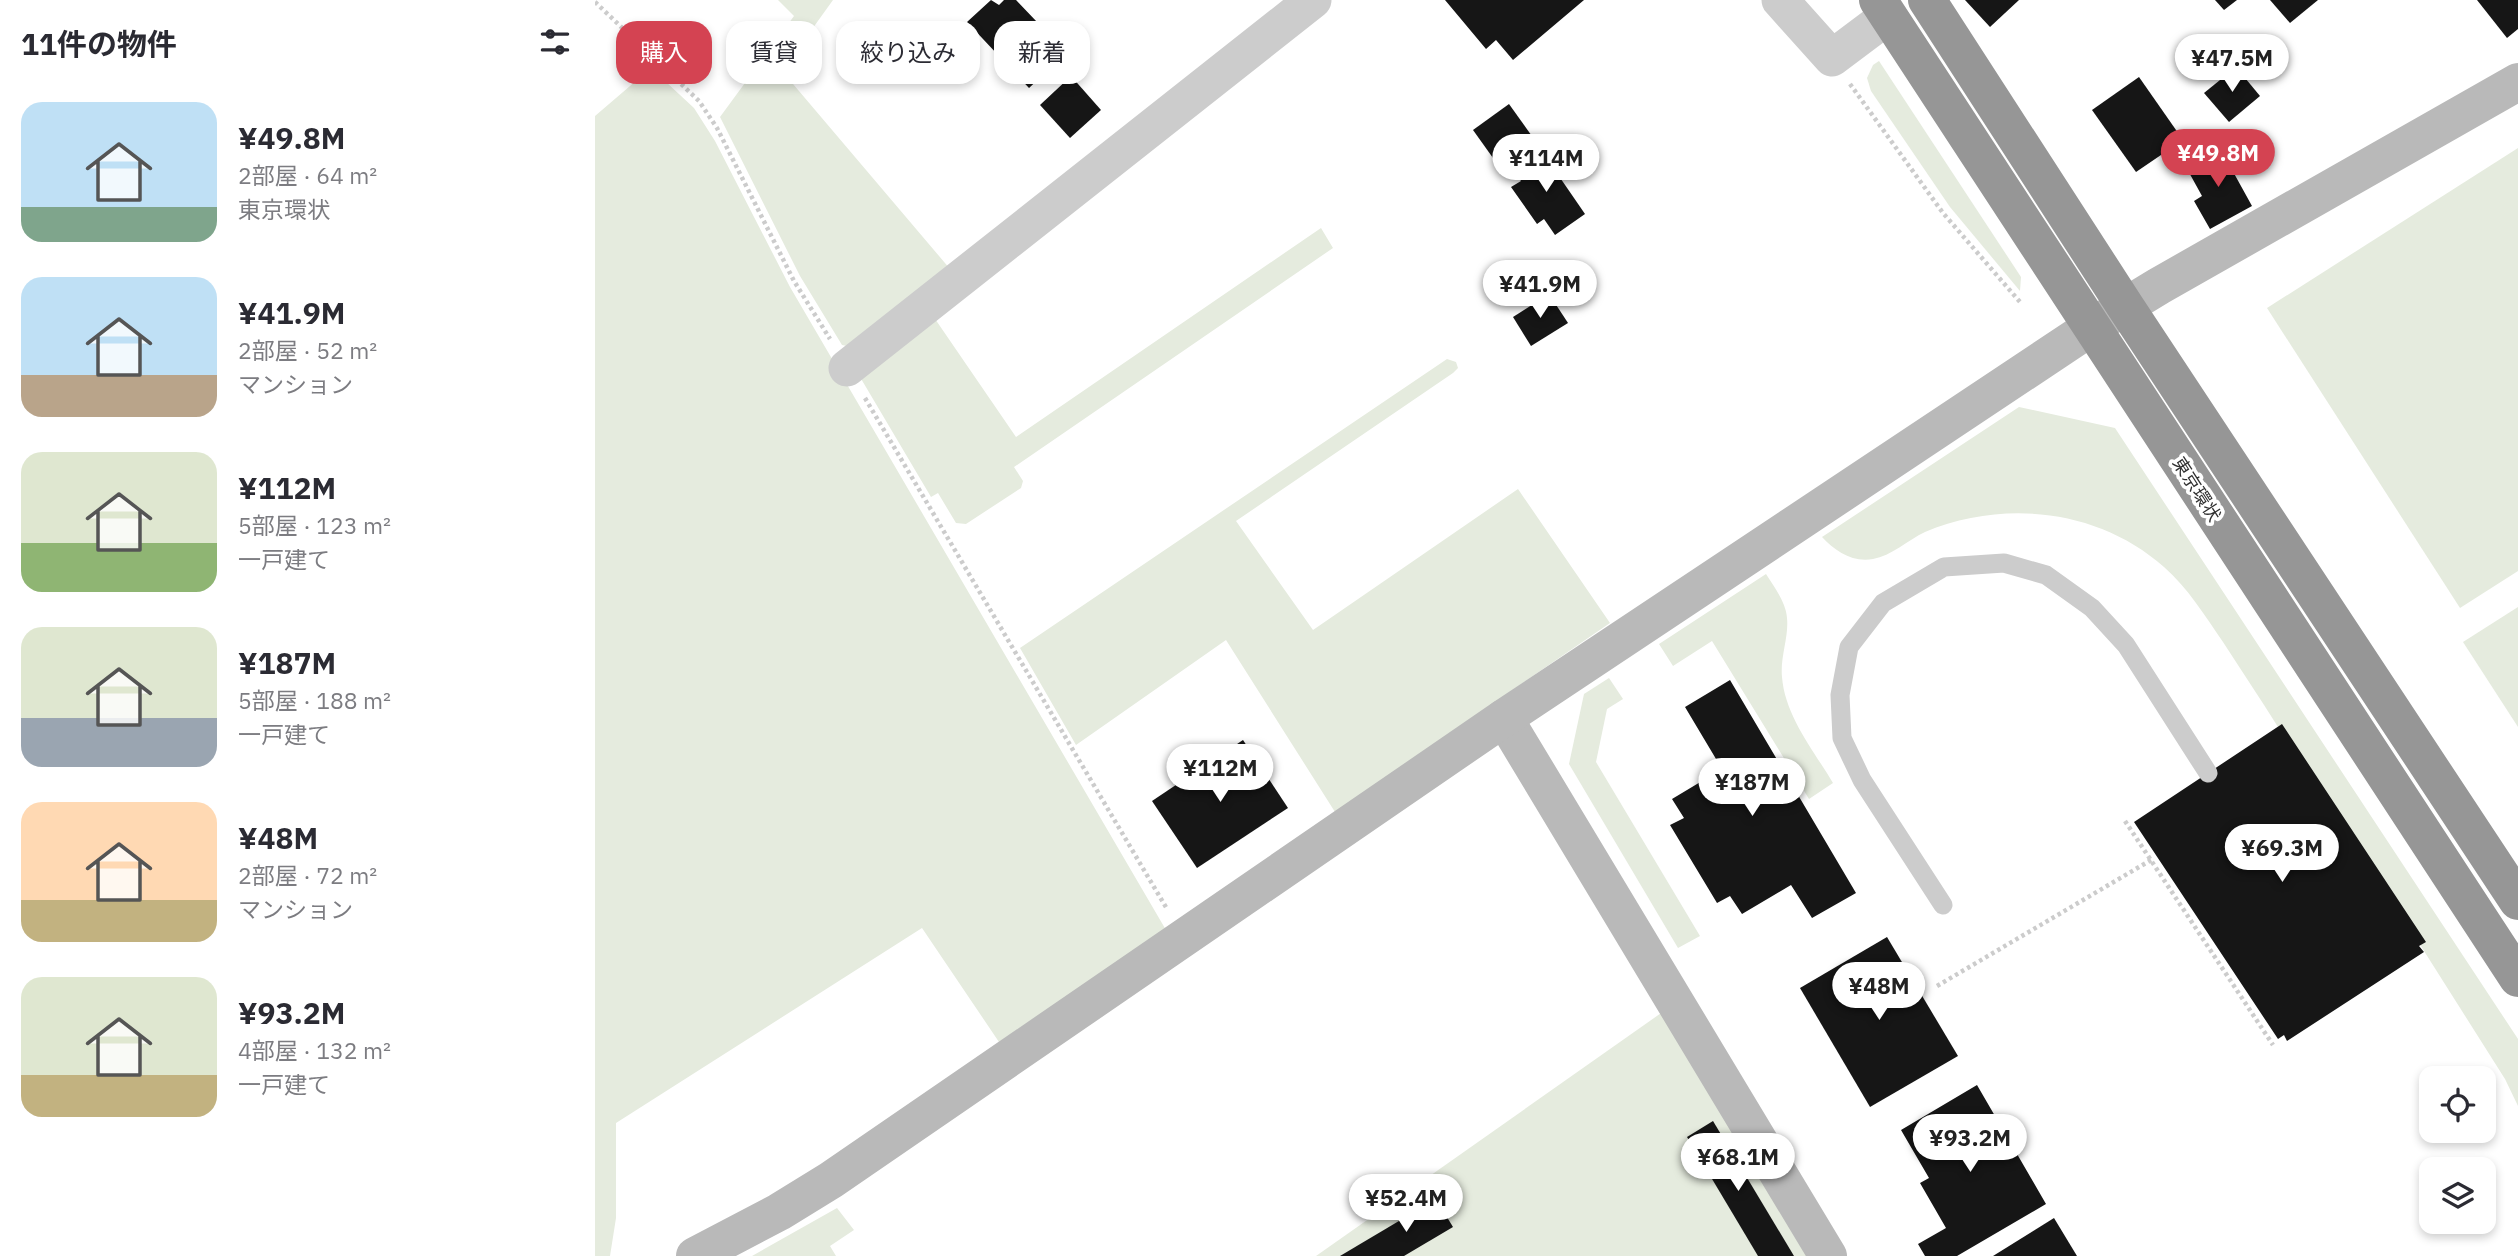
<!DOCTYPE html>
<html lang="ja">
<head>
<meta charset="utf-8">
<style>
  body { margin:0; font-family:"IBM Plex Sans","Noto Sans JP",sans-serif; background:#f2f2f3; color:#2b2b33; height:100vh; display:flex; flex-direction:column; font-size:26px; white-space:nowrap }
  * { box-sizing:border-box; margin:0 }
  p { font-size:23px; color:#7c7c81 }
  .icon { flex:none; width:38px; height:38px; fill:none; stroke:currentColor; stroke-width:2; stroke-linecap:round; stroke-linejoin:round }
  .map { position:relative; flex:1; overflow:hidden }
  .panel { display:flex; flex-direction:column; background:#fff; width:595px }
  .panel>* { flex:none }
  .hud { position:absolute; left:21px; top:21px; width:665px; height:63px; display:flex; gap:14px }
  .fabs { position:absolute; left:1824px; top:1066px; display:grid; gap:14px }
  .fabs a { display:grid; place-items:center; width:77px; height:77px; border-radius:14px; background:#fff; box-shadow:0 4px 10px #0003; font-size:35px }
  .price { position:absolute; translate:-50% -60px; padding:0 16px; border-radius:24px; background:#fff; color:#222; font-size:23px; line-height:46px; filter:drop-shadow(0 2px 4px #0008) }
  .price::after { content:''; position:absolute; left:50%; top:42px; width:21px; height:16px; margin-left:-10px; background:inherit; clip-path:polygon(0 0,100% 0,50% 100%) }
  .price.current { background:#d44352; color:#fff }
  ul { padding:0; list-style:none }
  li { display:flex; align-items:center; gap:21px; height:175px; padding:0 21px }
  li span { display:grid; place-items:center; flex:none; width:196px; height:140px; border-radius:21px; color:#555 }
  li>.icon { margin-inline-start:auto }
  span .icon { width:84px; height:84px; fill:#fffc; stroke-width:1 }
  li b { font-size:30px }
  h2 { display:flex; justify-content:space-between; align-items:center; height:84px; padding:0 21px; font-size:30px }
  .chip { padding:0 24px; border-radius:21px; background:#fff; box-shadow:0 4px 10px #0003; font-size:24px; line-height:63px }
  .chip.current { background:#d44352; color:#fff }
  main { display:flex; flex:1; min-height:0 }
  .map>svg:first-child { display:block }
</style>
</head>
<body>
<main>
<section class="panel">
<h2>11件の物件<svg class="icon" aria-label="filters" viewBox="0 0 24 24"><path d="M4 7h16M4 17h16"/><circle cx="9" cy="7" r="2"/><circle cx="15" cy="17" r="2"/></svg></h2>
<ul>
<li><span style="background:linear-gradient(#bfe0f5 75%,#7fa58c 0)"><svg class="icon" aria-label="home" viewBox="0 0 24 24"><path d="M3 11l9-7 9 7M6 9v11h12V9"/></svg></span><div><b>¥49.8M</b><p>2部屋 · 64 m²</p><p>東京環状</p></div></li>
<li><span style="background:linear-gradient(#bfe0f5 70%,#b9a48a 0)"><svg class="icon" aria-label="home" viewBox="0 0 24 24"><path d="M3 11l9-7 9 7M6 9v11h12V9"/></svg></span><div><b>¥41.9M</b><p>2部屋 · 52 m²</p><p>マンション</p></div></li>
<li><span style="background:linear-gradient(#dfe7d0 65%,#8fb573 0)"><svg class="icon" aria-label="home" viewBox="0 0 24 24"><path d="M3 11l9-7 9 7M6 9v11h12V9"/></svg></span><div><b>¥112M</b><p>5部屋 · 123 m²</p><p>一戸建て</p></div></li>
<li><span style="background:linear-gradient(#dfe7d0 65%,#9aa5b1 0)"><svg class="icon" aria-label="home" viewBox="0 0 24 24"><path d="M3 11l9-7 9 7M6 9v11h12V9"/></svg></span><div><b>¥187M</b><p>5部屋 · 188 m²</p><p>一戸建て</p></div></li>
<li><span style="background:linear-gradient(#ffd9b3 70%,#c2b280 0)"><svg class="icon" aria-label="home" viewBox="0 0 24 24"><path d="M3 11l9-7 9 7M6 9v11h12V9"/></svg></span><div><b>¥48M</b><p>2部屋 · 72 m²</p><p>マンション</p></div></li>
<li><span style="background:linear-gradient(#dfe7d0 70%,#c2b280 0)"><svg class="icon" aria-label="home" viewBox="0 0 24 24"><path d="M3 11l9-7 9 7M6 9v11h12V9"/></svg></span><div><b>¥93.2M</b><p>4部屋 · 132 m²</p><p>一戸建て</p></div></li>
</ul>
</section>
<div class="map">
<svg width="1923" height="1256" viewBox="0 0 1923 1256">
  <rect width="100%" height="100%" fill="#fff"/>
  <g fill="#e5ebde">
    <path d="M183,0H238L187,71L361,276L262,348L247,345L205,276L125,117L199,16Z"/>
    <path d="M1284,61L1426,277L1425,291L1355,207L1276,91L1272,78L1278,65Z"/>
    <path d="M56,68L99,108L120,141L195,287L571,930L404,1042L327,928L21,1123V1218L15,1256H0V116Z"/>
    <path d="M1923,148V571L1865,608L1672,308Z"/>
    <path d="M726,228L738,248L419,467L428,481L426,488L371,524L361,523L343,493L336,497L265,377L336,313L421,437Z"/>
    <path d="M852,359L861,362L863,368L858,373L641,521L718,630L923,489L1015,623L740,812L631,640L481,745L425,648Z"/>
    <path d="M1424,407L1520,428L1923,1039V1106L1910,1079L1686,725L1683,727C1665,698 1646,670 1628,642C1610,616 1593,588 1569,567C1504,509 1409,499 1330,532C1313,540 1296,556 1278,559C1258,563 1240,551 1227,537Z"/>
    <path d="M1171,574C1179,587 1191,602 1192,618C1194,637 1185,657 1187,677C1190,716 1219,751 1238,783L1214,799L1117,641L1078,666L1064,644Z"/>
    <path d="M1923,607V727L1868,642Z"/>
    <path d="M1014,678L1028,699L1012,709L1001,762L1105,936L1083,948L974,764L989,694Z"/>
    <path d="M1069,1011L1214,1256H721Z"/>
    <path d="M242,1208L259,1230L235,1246L241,1256H157Z"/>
  </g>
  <g fill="#161616">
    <path d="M396,0L404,5L409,0H421L442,22L436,28L465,59L434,88L372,22Z"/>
    <path d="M850,0H989L918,60L901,40L891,49Z"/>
    <path d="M1370,0H1424L1395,27Z"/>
    <path d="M1620,0H1642L1629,10Z"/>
    <path d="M1675,0H1723L1695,23Z"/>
    <path d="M1882,0H1923V29L1912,38Z"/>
    <path d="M1641,67L1665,96L1634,122L1609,93Z"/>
    <path d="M476,76L506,110L475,138L445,105Z"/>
    <path d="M1544,77L1588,140L1541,172L1497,110Z"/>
    <path d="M914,104L939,139L903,165L878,130Z"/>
    <path d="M1625,148L1657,206L1615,229L1599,201L1607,196L1591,167Z"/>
    <path d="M946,150L990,214L960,235L949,219L942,224L916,187L926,181L918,170Z"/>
    <path d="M954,294L973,323L936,346L918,317Z"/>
    <path d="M1135,680L1261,893L1217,918L1196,885L1147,914L1135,896L1122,903L1075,825L1089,818L1077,799L1127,769L1090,707Z"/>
    <path d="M1687,724L1831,942L1824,946L1829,952L1692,1041L1689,1035L1683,1039L1539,822Z"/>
    <path d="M648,740L693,808L602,868L557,801Z"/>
    <path d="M1292,937L1363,1056L1275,1107L1205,988Z"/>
    <path d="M1382,1085L1451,1204L1362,1256H1330L1323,1244L1351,1228L1325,1183L1334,1178L1306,1130Z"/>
    <path d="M1118,1121L1199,1256H1163L1092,1137Z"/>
    <path d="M841,1199L858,1227L809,1256H745Z"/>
    <path d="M1459,1218L1482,1256H1398Z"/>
  </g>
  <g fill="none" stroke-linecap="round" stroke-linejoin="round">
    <g stroke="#ccc" stroke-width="4.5" stroke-dasharray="3.5 3.5" stroke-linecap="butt">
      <path d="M0,2L104,101L122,128L199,281L235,339"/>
      <path d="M1255,84L1348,213L1425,302"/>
      <path d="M270,398L572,909"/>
      <path d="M1530,821L1678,1045"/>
      <path d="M1342,986L1556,860"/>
    </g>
    <path stroke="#ccc" stroke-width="19" d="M1348,905L1267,780L1247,738L1245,695L1254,647L1288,603L1349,567L1409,563L1451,575L1497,608L1531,645L1613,773"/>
    <g stroke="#ccc" stroke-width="37">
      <path d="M1185,0L1237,58L1293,16"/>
      <path d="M252,368L718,0"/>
    </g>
    <g stroke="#b9b9b9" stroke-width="38">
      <path d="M909,718L1233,1256"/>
      <path d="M100,1256L184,1212L236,1180L909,718L1495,328L1564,286L1923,82"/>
    </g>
    <g stroke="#969696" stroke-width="38">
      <path d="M1283,0L1923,978"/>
      <path d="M1332,0L1530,306L1923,901"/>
    </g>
  </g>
  <g text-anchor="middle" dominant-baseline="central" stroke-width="7" stroke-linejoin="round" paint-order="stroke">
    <g font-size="18" fill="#2f2f2f" stroke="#fff">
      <text transform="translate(1602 489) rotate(57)">東京環状</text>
    </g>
  </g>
</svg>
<div class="fabs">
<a><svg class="icon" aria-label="locate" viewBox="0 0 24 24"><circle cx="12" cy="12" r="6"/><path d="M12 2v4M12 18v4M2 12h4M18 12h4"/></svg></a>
<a><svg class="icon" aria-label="layers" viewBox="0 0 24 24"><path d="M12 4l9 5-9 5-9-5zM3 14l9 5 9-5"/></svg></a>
</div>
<b class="price" style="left:1637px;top:94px">¥47.5M</b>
<b class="price current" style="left:1623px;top:189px">¥49.8M</b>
<b class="price" style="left:951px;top:194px">¥114M</b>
<b class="price" style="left:945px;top:320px">¥41.9M</b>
<b class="price" style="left:625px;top:804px">¥112M</b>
<b class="price" style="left:1157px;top:818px">¥187M</b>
<b class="price" style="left:1687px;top:884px">¥69.3M</b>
<b class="price" style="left:1284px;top:1022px">¥48M</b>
<b class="price" style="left:1375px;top:1174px">¥93.2M</b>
<b class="price" style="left:1143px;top:1193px">¥68.1M</b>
<b class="price" style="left:811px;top:1234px">¥52.4M</b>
<div class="hud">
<a class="chip current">購入</a>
<a class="chip">賃貸</a>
<a class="chip">絞り込み</a>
<a class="chip">新着</a>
</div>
</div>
</main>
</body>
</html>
